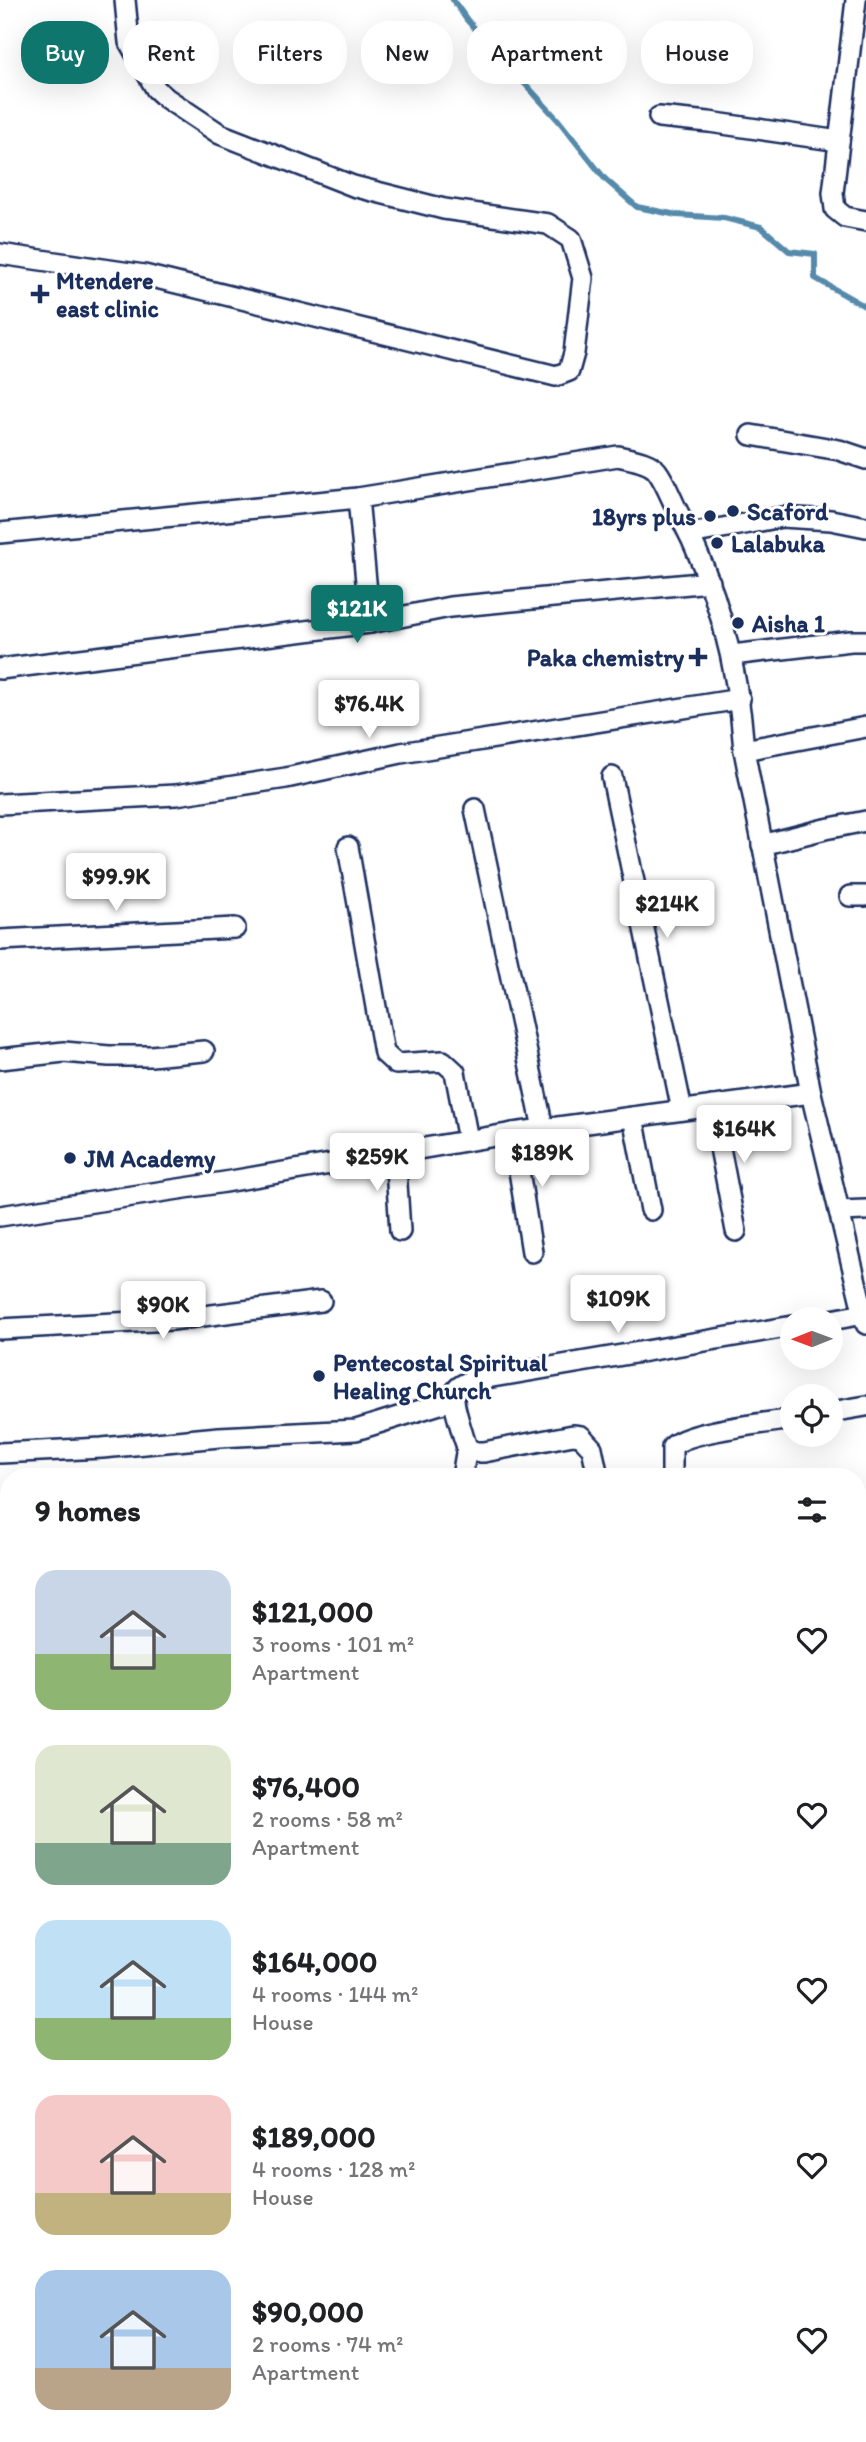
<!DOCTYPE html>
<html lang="en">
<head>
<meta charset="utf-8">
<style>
  body { margin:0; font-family:Itim,sans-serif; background:#f6f6f6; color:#202124; height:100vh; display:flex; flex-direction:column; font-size:26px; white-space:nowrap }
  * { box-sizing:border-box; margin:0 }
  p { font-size:23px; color:#757577 }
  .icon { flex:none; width:38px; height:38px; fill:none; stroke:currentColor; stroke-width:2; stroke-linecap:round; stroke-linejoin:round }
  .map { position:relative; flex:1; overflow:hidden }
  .details { position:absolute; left:0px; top:1468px; width:866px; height:975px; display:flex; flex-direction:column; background:#fff; border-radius:28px 28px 0 0; box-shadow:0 7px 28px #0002 }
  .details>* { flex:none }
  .hud { position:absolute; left:21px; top:21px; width:824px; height:63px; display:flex; gap:14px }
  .needle { width:46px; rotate:269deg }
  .controls { position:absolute; left:780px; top:1307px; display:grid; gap:14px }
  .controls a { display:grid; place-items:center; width:63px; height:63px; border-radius:50%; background:#fff; box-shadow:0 7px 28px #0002; font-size:35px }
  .price { position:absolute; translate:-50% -60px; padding:0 16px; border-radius:7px; background:#fff; color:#222; font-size:23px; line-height:46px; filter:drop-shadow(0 2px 4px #0008) }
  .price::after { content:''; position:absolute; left:50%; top:42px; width:21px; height:16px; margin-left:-10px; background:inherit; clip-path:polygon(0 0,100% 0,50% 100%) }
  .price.selected { background:#0f766e; color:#fff }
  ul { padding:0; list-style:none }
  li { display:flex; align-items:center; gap:21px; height:175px; padding:0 35px }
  li span { display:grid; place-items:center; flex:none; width:196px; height:140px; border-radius:21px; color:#555 }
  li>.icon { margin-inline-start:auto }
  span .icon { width:84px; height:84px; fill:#fffc; stroke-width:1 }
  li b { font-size:30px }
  h2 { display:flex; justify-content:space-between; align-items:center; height:84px; padding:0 35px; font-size:30px }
  .pill { padding:0 24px; border-radius:28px; background:#fff; box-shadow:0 7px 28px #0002; font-size:24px; line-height:63px }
  .pill.selected { background:#0f766e; color:#fff }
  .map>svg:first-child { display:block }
</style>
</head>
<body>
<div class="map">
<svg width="866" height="2442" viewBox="0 0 866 2442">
  <rect width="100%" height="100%" fill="#fff"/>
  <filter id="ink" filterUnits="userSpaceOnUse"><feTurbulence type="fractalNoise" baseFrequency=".0143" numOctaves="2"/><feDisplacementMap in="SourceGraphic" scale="14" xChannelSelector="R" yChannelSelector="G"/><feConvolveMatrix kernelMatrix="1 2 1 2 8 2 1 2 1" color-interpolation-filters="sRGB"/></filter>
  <g filter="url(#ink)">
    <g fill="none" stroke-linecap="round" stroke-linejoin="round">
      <path stroke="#568aab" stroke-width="6" d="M453,0L467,20L559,121L605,179L637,207L677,215L724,218L761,227L789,251L815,254V278L866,307"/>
      <g stroke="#1b2f5e" stroke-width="24">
        <g id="minor">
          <path d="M856,0L833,193L835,209L845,217L866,221"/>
          <path d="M659,117L709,122L839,141"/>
          <path d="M0,254L144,275L556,376L569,371L574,353L583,278L571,239L548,224L444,209L353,186L220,134L166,98L156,89L129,42L125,0"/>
          <path d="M751,435L839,450L866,459"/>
          <path d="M358,498L370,623"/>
          <path d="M0,533L358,498L618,456C630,459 649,461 657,471C666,483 672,501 679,514C718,587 738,667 744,750L811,1093L866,1324"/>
          <path d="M690,534L782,517L831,520L866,527"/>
          <path d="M732,655L851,641H866"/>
          <path d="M0,669L370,623L450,607L710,582"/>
          <path d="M744,750L866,727"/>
          <path d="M612,777L682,1110"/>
          <path d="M0,804L176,795L286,778L401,753L740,699"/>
          <path d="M475,809L543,1128"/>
          <path d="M762,845L825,829L866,821"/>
          <path d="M348,847L384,1053L396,1064L443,1061L455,1072L468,1140"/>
          <path d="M850,896H866"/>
          <path d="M0,940L235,928"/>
          <path d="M0,1059L64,1052L109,1056H151L204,1051"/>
          <path d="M712,1106L736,1231"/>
          <path d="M633,1117L651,1210"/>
          <path d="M513,1133L532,1252"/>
          <path d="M395,1152L400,1231"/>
          <path d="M839,1211L866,1210"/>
          <path d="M0,1216L225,1182L513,1133L811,1093"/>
          <path d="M831,1320L864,1314"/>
          <path d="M0,1329L172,1320L321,1301"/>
          <path d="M831,1412L866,1406"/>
          <path d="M0,1453L102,1448L219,1437L356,1430L453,1400"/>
          <path d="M672,1475V1447C685,1431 769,1423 793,1419"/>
          <path d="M462,1477L467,1447"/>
          <path d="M598,1477L592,1448L581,1436L573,1435L484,1452H476L468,1449C464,1441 462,1431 459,1422C453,1400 447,1387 475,1380L793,1326"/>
          <path d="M0,1588L9,1587"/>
          <path d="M0,1728L9,1727"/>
          <path d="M858,1766L866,1765"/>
          <path d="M0,1875L9,1874"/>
          <path d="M858,1997L866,1996"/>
          <path d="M0,2013L9,2012"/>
          <path d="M0,2131L9,2129"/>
          <path d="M858,2149L866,2147"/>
          <path d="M0,2259L9,2258"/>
          <path d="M858,2290L866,2289"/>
          <path d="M0,2415L9,2414"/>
          <path d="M293,2434L295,2442"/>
          <path d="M662,2434L663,2442"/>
          <path d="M0,2435L1,2442"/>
        </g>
      </g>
      <use href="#minor" stroke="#fff" stroke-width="19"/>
    </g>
  </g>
  <g fill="#1b2f5e" stroke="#fff" stroke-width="2.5">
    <path d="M36.5 283.5h7v7h7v7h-7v7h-7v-7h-7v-7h7z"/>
    <circle cx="733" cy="511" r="7"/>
    <circle cx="710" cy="516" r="7"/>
    <circle cx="717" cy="543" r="7"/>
    <circle cx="738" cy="623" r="7"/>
    <path d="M694.5 646.5h7v7h7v7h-7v7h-7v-7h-7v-7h7z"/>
    <circle cx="70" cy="1158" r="7"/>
    <circle cx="319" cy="1376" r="7"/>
  </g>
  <g text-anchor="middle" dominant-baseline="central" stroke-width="6" stroke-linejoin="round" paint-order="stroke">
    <g font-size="24" font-weight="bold" fill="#1b2f5e" stroke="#fff" text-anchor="start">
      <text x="56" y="280">Mtendere<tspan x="56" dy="28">east clinic</tspan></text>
      <text x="747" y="511">Scaford</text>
      <text x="696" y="516" text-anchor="end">18yrs plus</text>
      <text x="731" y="543">Lalabuka</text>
      <text x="752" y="623">Aisha 1</text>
      <text x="684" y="657" text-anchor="end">Paka chemistry</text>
      <text x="84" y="1158">JM Academy</text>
      <text x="333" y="1362">Pentecostal Spiritual<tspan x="333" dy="28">Healing Church</tspan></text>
    </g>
  </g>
</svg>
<div class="controls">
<a><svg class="needle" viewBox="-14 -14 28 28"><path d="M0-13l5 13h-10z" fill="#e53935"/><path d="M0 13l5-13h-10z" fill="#757577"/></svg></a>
<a><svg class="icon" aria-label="locate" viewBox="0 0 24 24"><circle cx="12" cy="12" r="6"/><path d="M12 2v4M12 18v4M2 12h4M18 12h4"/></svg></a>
</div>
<b class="price selected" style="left:357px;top:645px">$121K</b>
<b class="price" style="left:369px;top:740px">$76.4K</b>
<b class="price" style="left:116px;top:913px">$99.9K</b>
<b class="price" style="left:667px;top:940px">$214K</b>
<b class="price" style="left:744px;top:1165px">$164K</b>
<b class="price" style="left:542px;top:1189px">$189K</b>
<b class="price" style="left:377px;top:1193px">$259K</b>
<b class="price" style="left:618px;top:1335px">$109K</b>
<b class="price" style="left:163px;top:1341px">$90K</b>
<div class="hud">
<a class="pill selected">Buy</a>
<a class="pill">Rent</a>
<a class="pill">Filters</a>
<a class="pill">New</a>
<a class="pill">Apartment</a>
<a class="pill">House</a>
</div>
<section class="details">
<h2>9 homes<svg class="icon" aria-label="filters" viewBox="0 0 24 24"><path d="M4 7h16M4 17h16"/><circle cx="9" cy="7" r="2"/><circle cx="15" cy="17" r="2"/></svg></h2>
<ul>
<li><span style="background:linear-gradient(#c9d6e8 60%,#8fb573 0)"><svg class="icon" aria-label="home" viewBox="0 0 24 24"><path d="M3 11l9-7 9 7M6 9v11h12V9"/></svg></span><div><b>$121,000</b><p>3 rooms · 101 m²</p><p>Apartment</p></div><svg class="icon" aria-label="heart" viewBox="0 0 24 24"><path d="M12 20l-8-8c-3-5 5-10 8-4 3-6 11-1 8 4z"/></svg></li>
<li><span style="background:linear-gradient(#dfe7d0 70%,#7fa58c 0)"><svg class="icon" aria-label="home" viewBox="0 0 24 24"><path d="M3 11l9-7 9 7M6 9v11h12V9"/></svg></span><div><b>$76,400</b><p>2 rooms · 58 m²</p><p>Apartment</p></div><svg class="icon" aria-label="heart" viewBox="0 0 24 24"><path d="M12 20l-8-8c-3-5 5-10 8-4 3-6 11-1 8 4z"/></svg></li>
<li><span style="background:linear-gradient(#bfe0f5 70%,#8fb573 0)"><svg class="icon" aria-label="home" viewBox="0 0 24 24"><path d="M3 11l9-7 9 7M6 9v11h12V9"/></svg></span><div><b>$164,000</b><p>4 rooms · 144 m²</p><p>House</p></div><svg class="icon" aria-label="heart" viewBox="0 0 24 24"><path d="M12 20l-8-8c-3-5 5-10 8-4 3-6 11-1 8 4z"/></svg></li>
<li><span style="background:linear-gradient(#f6c9c9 70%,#c2b280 0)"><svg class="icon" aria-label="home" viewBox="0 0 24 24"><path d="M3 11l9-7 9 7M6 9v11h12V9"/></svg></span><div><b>$189,000</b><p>4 rooms · 128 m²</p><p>House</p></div><svg class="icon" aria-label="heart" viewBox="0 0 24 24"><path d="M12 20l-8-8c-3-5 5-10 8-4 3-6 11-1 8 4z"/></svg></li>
<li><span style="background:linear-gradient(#a9c7e8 70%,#b9a48a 0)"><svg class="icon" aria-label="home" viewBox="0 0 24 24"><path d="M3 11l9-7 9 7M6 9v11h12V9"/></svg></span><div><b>$90,000</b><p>2 rooms · 74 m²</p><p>Apartment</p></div><svg class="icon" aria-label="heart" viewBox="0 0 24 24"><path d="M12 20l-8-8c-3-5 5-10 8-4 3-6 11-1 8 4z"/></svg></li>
</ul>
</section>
</div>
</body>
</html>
